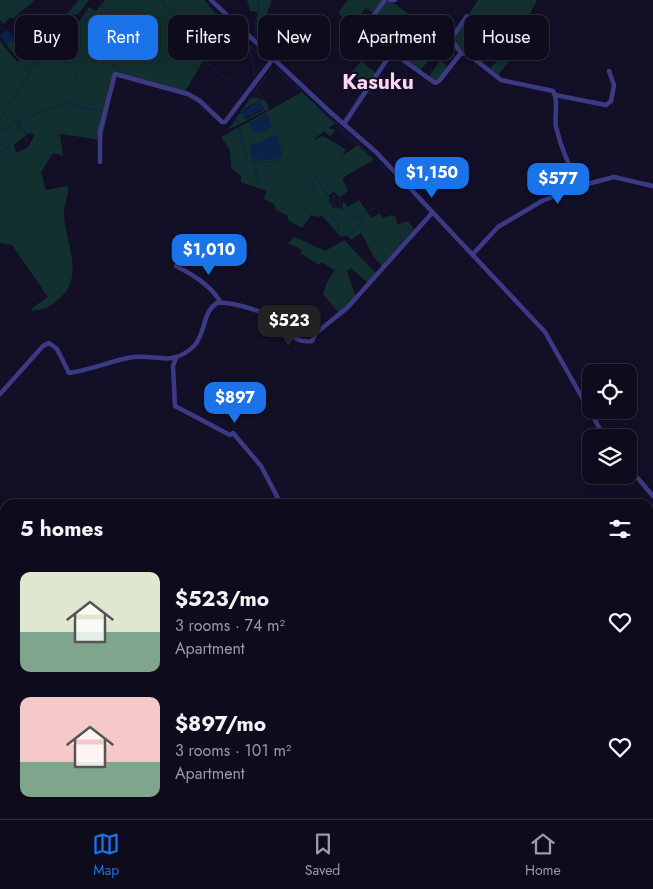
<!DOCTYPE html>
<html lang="en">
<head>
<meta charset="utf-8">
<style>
  body { margin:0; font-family:Jost,sans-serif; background:#171425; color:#f1f3f6; height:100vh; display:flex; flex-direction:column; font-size:19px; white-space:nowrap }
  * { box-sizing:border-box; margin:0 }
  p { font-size:16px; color:#9b9ba3 }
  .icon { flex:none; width:28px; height:28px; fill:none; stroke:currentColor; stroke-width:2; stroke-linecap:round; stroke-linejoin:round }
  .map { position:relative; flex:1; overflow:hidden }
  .side { position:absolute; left:0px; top:499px; width:654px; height:321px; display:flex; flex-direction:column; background:#0e0b1c; border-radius:15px 15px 0 0; box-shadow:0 2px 12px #0003,0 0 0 1px #2e2b3b }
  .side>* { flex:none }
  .hud { position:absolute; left:15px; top:15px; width:624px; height:45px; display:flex; gap:10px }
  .buttons { position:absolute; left:582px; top:364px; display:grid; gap:10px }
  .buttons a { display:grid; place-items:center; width:55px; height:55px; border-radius:10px; background:#0e0b1c; box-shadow:0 2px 12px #0003,0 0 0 1px #2e2b3b; font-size:25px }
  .price { position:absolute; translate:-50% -42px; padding:0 11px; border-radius:10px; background:#1a73e8; color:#fff; font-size:16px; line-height:32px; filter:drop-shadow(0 1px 2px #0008) }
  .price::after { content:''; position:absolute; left:50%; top:30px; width:15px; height:11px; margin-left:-8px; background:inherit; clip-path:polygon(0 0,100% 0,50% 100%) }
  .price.current { background:#222; color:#fff }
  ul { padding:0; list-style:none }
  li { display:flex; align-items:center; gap:15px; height:125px; padding:0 20px }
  li span { display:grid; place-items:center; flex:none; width:140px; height:100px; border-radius:10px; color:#555 }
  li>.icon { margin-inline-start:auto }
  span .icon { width:60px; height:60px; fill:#fffc; stroke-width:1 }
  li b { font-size:21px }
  h2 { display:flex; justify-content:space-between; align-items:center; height:60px; padding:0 20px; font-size:21px }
  .chip { padding:0 18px; border-radius:10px; background:#0e0b1c; box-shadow:0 2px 12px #0003,0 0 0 1px #2e2b3b; font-size:18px; line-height:45px }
  .chip.current { background:#1a73e8; color:#fff }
  .tabs { display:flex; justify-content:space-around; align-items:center; height:70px; border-top:1px solid #2e2b3b; background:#0e0b1c; font-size:14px; color:#9b9ba3 }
  .tabs a { display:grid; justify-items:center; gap:2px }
  .tabs .current { color:#1a73e8 }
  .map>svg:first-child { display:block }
</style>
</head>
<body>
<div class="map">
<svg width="653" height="819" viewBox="0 0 653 819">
  <rect width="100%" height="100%" fill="#130f26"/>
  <g fill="#12302f" fill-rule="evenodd">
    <path d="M0,0H35L14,18H9L4,24L0,20Z"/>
    <path d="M79,0H89L78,14L71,15L61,30L69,36L89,7L96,11L105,0H204L225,24L183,95L117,76L115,78L102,140L60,134L63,156L53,153L41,172L46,190L68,186C69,197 63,206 64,216C66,244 85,277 59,299C50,307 44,310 32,311V308L48,297L12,245L0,243V41L17,62L19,60L7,46L8,42H15L24,52L22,47C29,40 38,30 49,35L64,21L66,15ZM29,133L35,135L28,147L16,153L14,145Z"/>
    <path d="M247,0H272L262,26L280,33L276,38L256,32L258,12L250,11Z"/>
    <path d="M348,0H383L373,13L366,8L353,25L338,13Z"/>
    <path d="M478,0H537L519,36L528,39L497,76L489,70L504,53C493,44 488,40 492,26L469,14Z"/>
    <path d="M386,1L393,3L452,44L440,60L448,67L439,80L434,81L429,77L440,61L433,55L420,71L395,54L390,56L389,49L401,32L393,27L381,42L368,32L370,23Z"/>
    <path d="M462,25L474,42L464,52L452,39Z"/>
    <path d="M361,61L376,73L367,86L351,73Z"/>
    <path d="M302,92L335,124L328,128L335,130L330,137L325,131L315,138V140L322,136C331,140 338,144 346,150L342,156L358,145L374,160L344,177L343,180L348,191L340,197L334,192L329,195V203L332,205L333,209L335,207L343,209L342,204L344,202L348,207L359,200L371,218L380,213L382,218L392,215L396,217L397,225L408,221L414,229L382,266L374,257L361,233L351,240L348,236L341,237L322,216L317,217L311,215L302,228L289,221L287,215L277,211L274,204L263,199L267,191L241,182V176L231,168L230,150L221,137ZM267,114L271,127L258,133L249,123Z"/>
    <path d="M256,97L266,102L269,109L228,130L250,98ZM259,100L263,110L246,119L243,110Z"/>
    <path d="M295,237L325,251L344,240L377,274L369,284L351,268L347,271L356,297L339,313L323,294L326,284L335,270L321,262L319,265L300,253L302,250L288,243Z"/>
  </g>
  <g fill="#0c2248">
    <path d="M7,30L27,50L29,55L15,42H9L7,46L0,35Z"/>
    <path d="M259,100L265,108L244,119L241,113Z"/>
    <path d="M267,114L272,127L258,133L250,129L249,123Z"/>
    <path d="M275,135H277L283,157L273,160L252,159L250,146Z"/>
  </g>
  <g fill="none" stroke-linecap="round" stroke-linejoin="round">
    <g stroke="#0c2248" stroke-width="1">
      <path d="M101,0L103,8L136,35"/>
      <path d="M162,0L186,38L203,59L243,94"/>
      <path d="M204,0L225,24L249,45L255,75L252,84"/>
      <path d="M73,7L81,15L120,73"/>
      <path d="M92,12L125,62"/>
      <path d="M353,24L363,28L365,25"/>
      <path d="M360,30L364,33"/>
      <path d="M254,37L259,0"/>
      <path d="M249,46L269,62"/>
      <path d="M343,48L354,29L346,22"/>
      <path d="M29,55L35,62"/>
      <path d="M68,64L84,90"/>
      <path d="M276,68L377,161"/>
      <path d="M269,72L272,67"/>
      <path d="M257,92L270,107"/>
      <path d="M367,92L375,95"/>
      <path d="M236,119L239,125"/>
      <path d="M0,120L60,23L79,0"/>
      <path d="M342,122L364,89"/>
      <path d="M20,125L24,130L27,142"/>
      <path d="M230,127L267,75"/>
      <path d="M239,127L247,161L277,162"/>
      <path d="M336,127L356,144"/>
      <path d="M0,132L20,120L66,103L78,107L102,111"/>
      <path d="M0,146L8,149"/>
      <path d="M0,153C10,148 10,144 13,134L18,130L17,126L21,120"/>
      <path d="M253,162L259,182"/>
      <path d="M380,164L390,176"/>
      <path d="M312,171L335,207L350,216L362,219"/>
      <path d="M309,176L308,182L313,184V190"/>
      <path d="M323,189L329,185"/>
      <path d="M327,193L331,189"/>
      <path d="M333,195L335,200"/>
      <path d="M334,196L337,195L340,199V207"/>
      <path d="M330,210L339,218"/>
      <path d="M343,210L347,206"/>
      <path d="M329,212L339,226V231"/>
      <path d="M330,225L329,222L331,217"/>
      <path d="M336,232H338"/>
      <path d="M348,236L360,224L365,213L375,208"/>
    </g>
    <g stroke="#3d3a85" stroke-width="4.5">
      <path d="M211,0L330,112L376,152L545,332L605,438"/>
      <path d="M385,0L368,23L365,33L385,47L388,58"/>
      <path d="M390,0H395"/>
      <path d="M461,53L468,54L501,80L553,91C559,100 554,116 556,127C561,148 569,167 580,186"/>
      <path d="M555,95L606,105L611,101L614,85L609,71"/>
      <path d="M344,124L388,58L399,57L435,83L439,81L461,53L451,39L467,16"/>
      <path d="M100,162V132L115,74L188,94L200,101L222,122H225L273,59"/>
      <path d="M473,254L498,227L542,201L580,186L614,177L653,186"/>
      <path d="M176,266C192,274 212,286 221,303"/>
      <path d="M176,358L173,366L175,406L230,435L233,433L261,466L281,504"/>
      <path d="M0,394L43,346L49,343L57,349L69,373C90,370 108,362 128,358C154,352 170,369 194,346C206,334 202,312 217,303C230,301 259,310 270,317C285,326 291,344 312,341L316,333L347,308L432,213"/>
      <path d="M629,468L653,496"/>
      <path d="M649,699L653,700"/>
      <path d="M63,815L64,819"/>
      <path d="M213,819L215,815"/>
    </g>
  </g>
  <g text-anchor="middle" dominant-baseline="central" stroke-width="4" stroke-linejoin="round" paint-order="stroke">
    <g font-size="21" font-weight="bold" fill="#ffd6f0" stroke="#130f26">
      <text x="378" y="82">Kasuku</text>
    </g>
  </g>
</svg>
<div class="buttons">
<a><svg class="icon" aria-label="locate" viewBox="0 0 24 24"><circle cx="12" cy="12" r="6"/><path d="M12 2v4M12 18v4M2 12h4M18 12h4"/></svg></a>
<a><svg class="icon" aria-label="layers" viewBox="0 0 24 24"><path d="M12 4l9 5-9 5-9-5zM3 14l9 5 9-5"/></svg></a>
</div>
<b class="price" style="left:432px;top:199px">$1,150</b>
<b class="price" style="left:558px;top:205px">$577</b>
<b class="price" style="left:209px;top:276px">$1,010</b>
<b class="price current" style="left:289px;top:347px">$523</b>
<b class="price" style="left:235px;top:424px">$897</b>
<div class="hud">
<a class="chip">Buy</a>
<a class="chip current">Rent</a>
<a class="chip">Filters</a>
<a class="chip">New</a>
<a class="chip">Apartment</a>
<a class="chip">House</a>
</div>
<section class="side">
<h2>5 homes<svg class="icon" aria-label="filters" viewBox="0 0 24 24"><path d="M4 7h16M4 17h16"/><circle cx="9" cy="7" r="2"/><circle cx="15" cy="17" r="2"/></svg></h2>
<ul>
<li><span style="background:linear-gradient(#dfe7d0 60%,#7fa58c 0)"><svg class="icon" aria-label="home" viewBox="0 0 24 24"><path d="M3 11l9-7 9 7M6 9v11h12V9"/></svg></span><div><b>$523/mo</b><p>3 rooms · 74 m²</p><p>Apartment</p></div><svg class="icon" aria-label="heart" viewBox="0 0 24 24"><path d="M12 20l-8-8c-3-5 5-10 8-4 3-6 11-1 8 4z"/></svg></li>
<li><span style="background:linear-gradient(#f6c9c9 65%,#7fa58c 0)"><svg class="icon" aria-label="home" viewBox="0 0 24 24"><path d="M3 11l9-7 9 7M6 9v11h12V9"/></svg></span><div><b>$897/mo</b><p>3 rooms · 101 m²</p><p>Apartment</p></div><svg class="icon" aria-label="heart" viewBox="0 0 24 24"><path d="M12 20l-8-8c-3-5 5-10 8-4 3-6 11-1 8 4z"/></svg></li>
</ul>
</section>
</div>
<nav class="tabs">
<a class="current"><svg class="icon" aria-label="map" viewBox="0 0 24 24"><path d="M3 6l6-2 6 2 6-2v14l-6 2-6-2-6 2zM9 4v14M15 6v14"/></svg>Map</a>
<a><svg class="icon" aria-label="saved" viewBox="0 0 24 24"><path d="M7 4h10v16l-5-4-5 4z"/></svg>Saved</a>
<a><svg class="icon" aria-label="home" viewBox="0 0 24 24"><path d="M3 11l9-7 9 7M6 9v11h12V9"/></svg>Home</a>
</nav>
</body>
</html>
